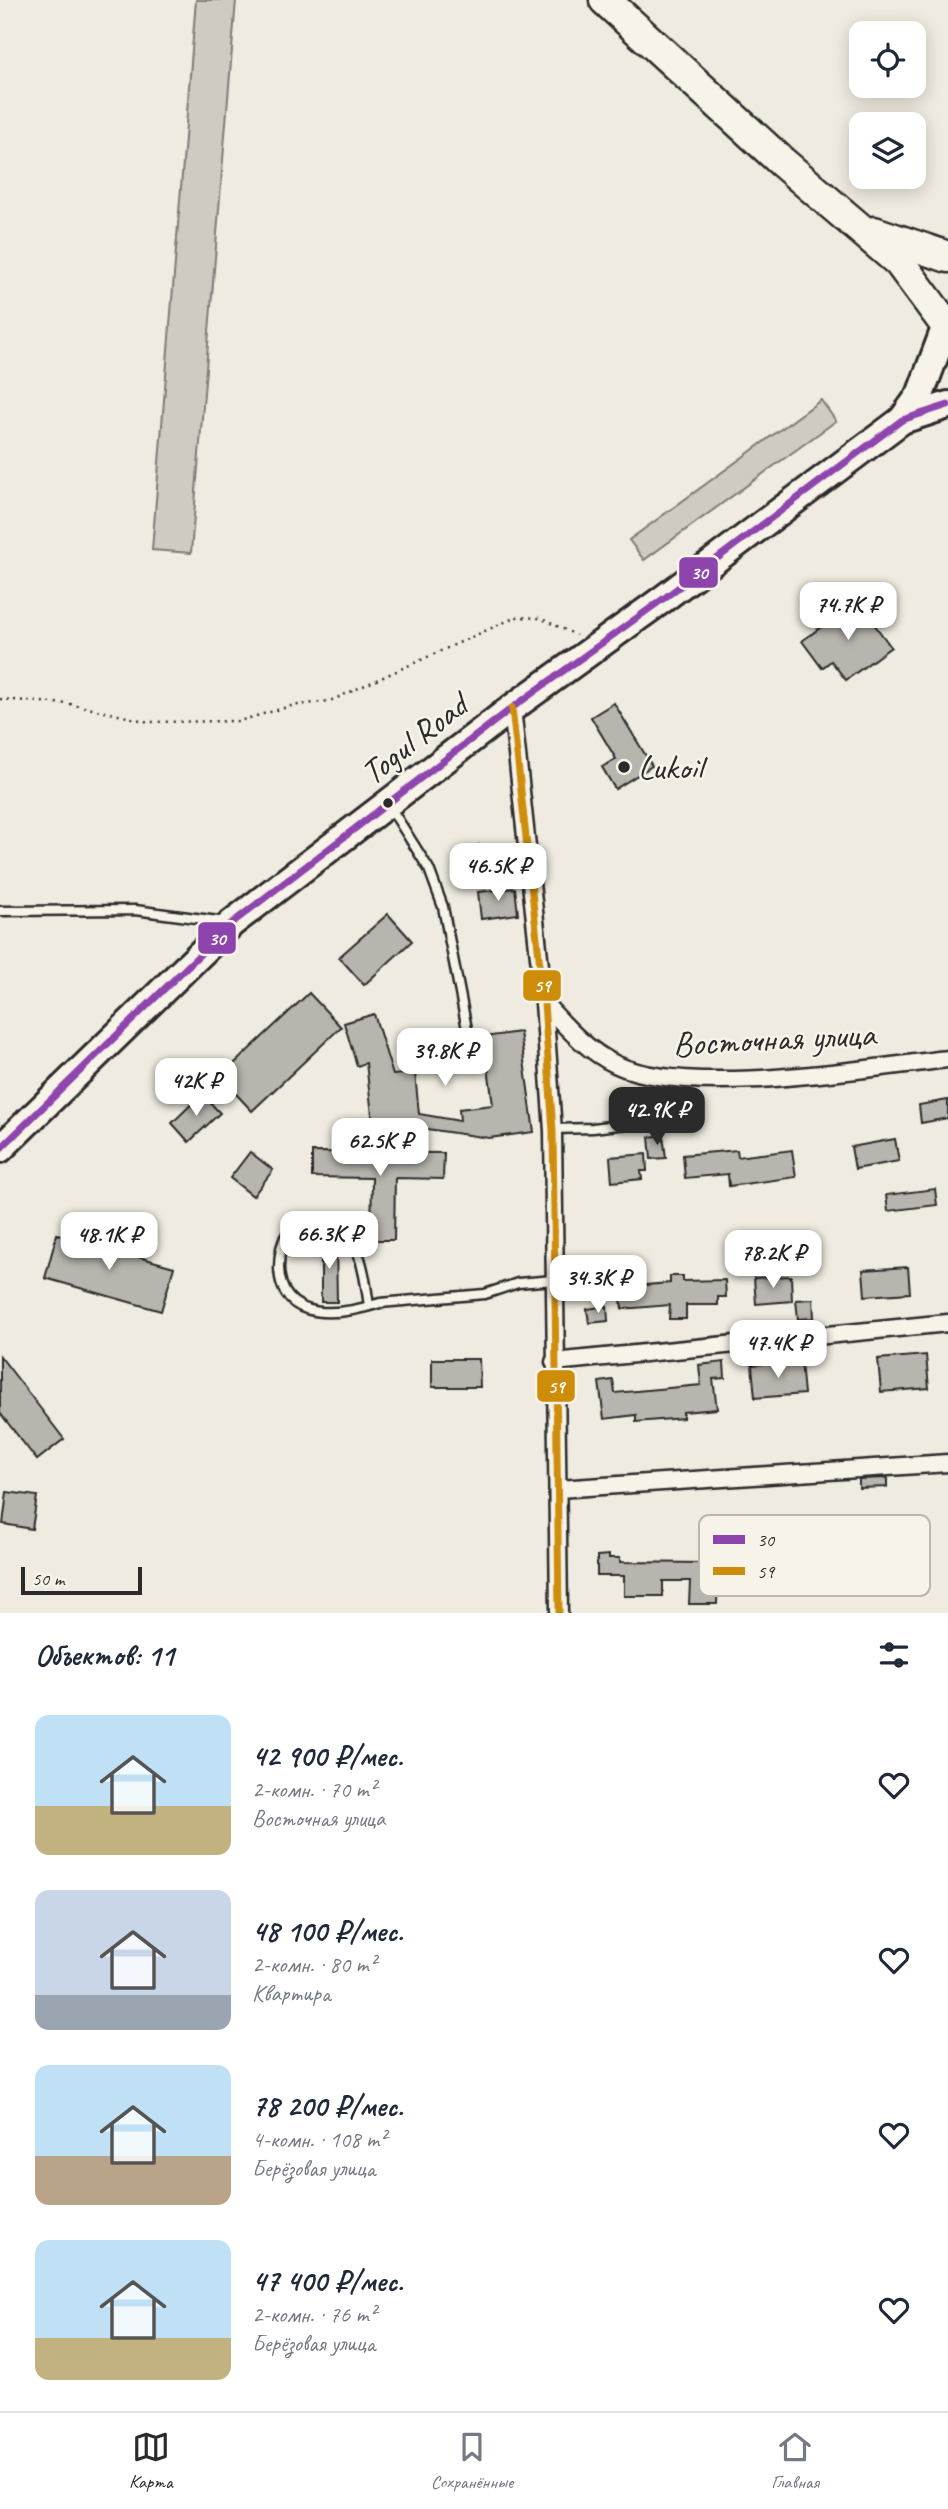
<!DOCTYPE html>
<html lang="ru">
<head>
<meta charset="utf-8">
<style>
  body { margin:0; font-family:Caveat,sans-serif; background:#f6f6f7; color:#1f2937; height:100vh; display:flex; flex-direction:column; font-size:26px; white-space:nowrap }
  * { box-sizing:border-box; margin:0 }
  p { font-size:23px; color:#747a83 }
  .icon { flex:none; width:38px; height:38px; fill:none; stroke:currentColor; stroke-width:2; stroke-linecap:round; stroke-linejoin:round }
  .map { position:relative; height:1613px; overflow:hidden }
  .details { display:flex; flex-direction:column; background:#fff; flex:1 }
  .details>* { flex:none }
  .tools { position:absolute; left:849px; top:21px; display:grid; gap:14px }
  .tools a { display:grid; place-items:center; width:77px; height:77px; border-radius:14px; background:#fff; box-shadow:0 4px 18px #0003; font-size:35px }
  .scale { position:absolute; left:21px; bottom:18px; width:121px; box-sizing:border-box; padding-left:7px; border:4px solid #2b2b2b; border-top:0; font-size:19px; line-height:24px; white-space:nowrap; color:#2b2b2b; -webkit-text-stroke:5px #f7f3e8; paint-order:stroke }
  .price { position:absolute; translate:-50% -60px; padding:0 16px; border-radius:14px; background:#fff; color:#222; font-size:23px; line-height:46px; filter:drop-shadow(0 2px 4px #0008) }
  .price::after { content:''; position:absolute; left:50%; top:42px; width:21px; height:16px; margin-left:-10px; background:inherit; clip-path:polygon(0 0,100% 0,50% 100%) }
  .price.on { background:#2b2b2b; color:#fff }
  ul { padding:0; list-style:none }
  li { display:flex; align-items:center; gap:21px; height:175px; padding:0 35px }
  li span { display:grid; place-items:center; flex:none; width:196px; height:140px; border-radius:14px; color:#555 }
  li>.icon { margin-inline-start:auto }
  span .icon { width:84px; height:84px; fill:#fffc; stroke-width:1 }
  li b { font-size:30px }
  h2 { display:flex; justify-content:space-between; align-items:center; height:84px; padding:0 35px; font-size:30px }
  .menu { display:flex; justify-content:space-around; align-items:center; height:98px; border-top:2px solid #e0e1e3; background:#fff; font-size:19px; color:#747a83 }
  .menu a { display:grid; justify-items:center; gap:4px }
  .menu .on { color:#2b2b2b }
  .map>svg:first-child { display:block }
</style>
</head>
<body>
<div class="map">
<svg width="948" height="1613" viewBox="0 0 948 1613">
  <rect width="100%" height="100%" fill="#efebe0"/>
  <filter id="ink" filterUnits="userSpaceOnUse"><feTurbulence type="fractalNoise" baseFrequency=".0143" numOctaves="2"/><feDisplacementMap in="SourceGraphic" scale="14" xChannelSelector="R" yChannelSelector="G"/><feConvolveMatrix kernelMatrix="1 2 1 2 8 2 1 2 1" color-interpolation-filters="sRGB"/></filter>
  <g filter="url(#ink)">
    <g fill="#cfcbc2" stroke="#7d7b76" stroke-width="2">
      <path d="M196,0H236L191,553L152,550Z"/>
      <path d="M821,400L836,421L644,560L629,540Z"/>
    </g>
    <g fill="#b8b5ae" stroke="#2b2b2b" stroke-width="2">
      <path d="M857,601L891,647L846,680L831,661L822,668L802,641Z"/>
      <path d="M614,703L652,766L615,789L602,767L616,759L591,717Z"/>
      <path d="M479,845L493,860L469,881L456,866Z"/>
      <path d="M515,888L518,914L481,919L478,892Z"/>
      <path d="M388,914L412,941L364,985L339,957Z"/>
      <path d="M309,993L341,1027L252,1111L220,1077Z"/>
      <path d="M374,1014L393,1075L415,1073L419,1114L460,1121L459,1109L493,1105L484,1037L520,1032L534,1132L489,1138L420,1128L374,1132L366,1063L357,1066L344,1023Z"/>
      <path d="M202,1094L220,1113L189,1142L172,1123Z"/>
      <path d="M948,1100V1118L921,1123L919,1105Z"/>
      <path d="M663,1135L666,1158L651,1159L649,1137Z"/>
      <path d="M895,1139L899,1161L855,1169L851,1147Z"/>
      <path d="M737,1150L738,1157L792,1150L796,1177L729,1186L728,1174L685,1178L683,1155Z"/>
      <path d="M250,1152L273,1170L253,1196L230,1178Z"/>
      <path d="M312,1152L444,1153L443,1179L395,1178L394,1240H371L372,1178L312,1177Z"/>
      <path d="M646,1154L647,1171H641L642,1179L612,1182L610,1157Z"/>
      <path d="M935,1189L937,1205L888,1211L886,1195Z"/>
      <path d="M57,1234L174,1267L161,1311L45,1278Z"/>
      <path d="M321,1240H336L337,1302H321Z"/>
      <path d="M908,1267L910,1293L865,1296L863,1270Z"/>
      <path d="M670,1276H683V1281L725,1280L726,1297H718V1305H686V1319H669L670,1305L622,1309L620,1287L670,1283Z"/>
      <path d="M791,1276L792,1301L756,1304L754,1278Z"/>
      <path d="M813,1299L814,1318L798,1319L796,1300Z"/>
      <path d="M607,1306L608,1321L589,1323L587,1309Z"/>
      <path d="M926,1355L929,1388L881,1392L878,1359Z"/>
      <path d="M0,1356L64,1439L37,1460L0,1413Z"/>
      <path d="M432,1359H479L480,1387H432Z"/>
      <path d="M801,1361L804,1394L755,1398L752,1365Z"/>
      <path d="M724,1362L725,1378L713,1379L717,1409L683,1412V1418L636,1422V1415L604,1419L599,1382L613,1380L615,1393L701,1385L699,1365Z"/>
      <path d="M887,1478V1487L859,1488V1479Z"/>
      <path d="M7,1492L37,1496L32,1529L3,1524Z"/>
      <path d="M609,1555V1558H620V1562L701,1563V1574L718,1575L717,1604H689L690,1581H663V1596H624V1576H597V1556Z"/>
    </g>
    <g fill="none" stroke-linecap="round" stroke-linejoin="round">
      <g stroke="#2b2b2b" stroke-width="13">
        <g id="lane">
          <path d="M390,807L429,869L443,907L467,1029"/>
          <path d="M0,911L135,910L226,922"/>
          <path d="M553,1129L593,1128L677,1118"/>
          <path d="M369,1306C364,1273 361,1227 321,1220C308,1217 296,1221 288,1232C281,1242 279,1256 279,1268C281,1325 343,1315 380,1303L485,1294L518,1283L554,1280"/>
        </g>
      </g>
      <g stroke="#2b2b2b" stroke-width="21">
        <g id="street">
          <path d="M512,708L544,1003L553,1131L559,1613"/>
          <path d="M544,1003C566,1027 587,1051 617,1065C689,1098 867,1068 948,1059"/>
          <path d="M554,1362L948,1323"/>
          <path d="M558,1489L948,1463"/>
        </g>
      </g>
      <g stroke="#2b2b2b" stroke-width="32">
        <g id="primary">
          <path d="M902,420L920,395L944,331"/>
          <path d="M0,1149L232,923L512,708L663,599L902,420L948,405"/>
        </g>
      </g>
      <g stroke="#2b2b2b" stroke-width="35">
        <g id="highway">
          <path d="M605,0L782,162L899,262L943,321"/>
          <path d="M874,232L948,257"/>
        </g>
      </g>
      <path stroke="#2b2b2b" stroke-width="2.5" stroke-dasharray="2 5" stroke-linecap="butt" d="M0,699L70,704L149,722L239,721L291,706L330,701L516,617L540,618L576,635"/>
      <use href="#lane" stroke="#f7f3e8" stroke-width="8"/>
      <use href="#street" stroke="#f7f3e8" stroke-width="16"/>
      <use href="#primary" stroke="#f7f3e8" stroke-width="26"/>
      <use href="#highway" stroke="#f7f3e8" stroke-width="30"/>
      <g stroke="#f7f3e8" stroke-width="12">
        <path id="bus-1" d="M0,1149L232,923L512,708L663,599L902,420L948,405"/>
      </g>
      <g stroke="#f7f3e8" stroke-width="12">
        <path id="bus-2" d="M512,708L544,1003L553,1131L559,1613"/>
      </g>
      <use href="#bus-1" stroke="#8e44ad" stroke-width="7"/>
      <use href="#bus-2" stroke="#ce8d09" stroke-width="7"/>
    </g>
  </g>
  <g fill="#2b2b2b" stroke="#f7f3e8" stroke-width="2.5">
    <circle cx="624" cy="767" r="7"/>
    <circle cx="388" cy="803" r="6"/>
  </g>
  <g text-anchor="middle" dominant-baseline="central" stroke-width="5" stroke-linejoin="round" paint-order="stroke">
    <g font-size="35" fill="#2b2b2b" stroke="#f7f3e8">
      <text transform="translate(414 739) rotate(-38)">Togul Road</text>
      <text transform="translate(774 1039) rotate(-3)">Восточная улица</text>
    </g>
    <g font-size="35" fill="#2b2b2b" stroke="#f7f3e8" text-anchor="start">
      <text x="638" y="767">Lukoil</text>
    </g>
  </g>
  <rect x="699" y="1515" width="231" height="81" rx="10" fill="#f7f3e8" stroke="#bab7af" stroke-width="2"/>
  <rect x="713" y="1535" width="32" height="9" fill="#8e44ad"/>
  <rect x="713" y="1567" width="32" height="8" fill="#ce8d09"/>
  <g font-size="19" fill="#2b2b2b">
    <text x="757" y="1546">30</text>
    <text x="757" y="1578">59</text>
  </g>
  <g stroke="#f7f3e8" stroke-width="2.5">
    <rect x="678" y="556" width="41" height="33" rx="7" fill="#8e44ad"/>
    <rect x="197" y="921" width="40" height="34" rx="7" fill="#8e44ad"/>
    <rect x="522" y="969" width="40" height="33" rx="7" fill="#ce8d09"/>
    <rect x="536" y="1369" width="40" height="34" rx="7" fill="#ce8d09"/>
  </g>
  <g font-size="19" text-anchor="middle" font-weight="bold" fill="#fff">
    <text x="699" y="579">30</text>
    <text x="217" y="945">30</text>
    <text x="542" y="992">59</text>
    <text x="556" y="1393">59</text>
  </g>
</svg>
<div class="tools">
<a><svg class="icon" aria-label="locate" viewBox="0 0 24 24"><circle cx="12" cy="12" r="6"/><path d="M12 2v4M12 18v4M2 12h4M18 12h4"/></svg></a>
<a><svg class="icon" aria-label="layers" viewBox="0 0 24 24"><path d="M12 4l9 5-9 5-9-5zM3 14l9 5 9-5"/></svg></a>
</div>
<div class="scale">50 m</div>
<b class="price" style="left:848px;top:642px">74.7K ₽</b>
<b class="price" style="left:498px;top:903px">46.5K ₽</b>
<b class="price" style="left:445px;top:1088px">39.8K ₽</b>
<b class="price" style="left:196px;top:1118px">42K ₽</b>
<b class="price on" style="left:657px;top:1147px">42.9K ₽</b>
<b class="price" style="left:380px;top:1178px">62.5K ₽</b>
<b class="price" style="left:329px;top:1271px">66.3K ₽</b>
<b class="price" style="left:109px;top:1272px">48.1K ₽</b>
<b class="price" style="left:773px;top:1290px">78.2K ₽</b>
<b class="price" style="left:598px;top:1315px">34.3K ₽</b>
<b class="price" style="left:778px;top:1380px">47.4K ₽</b>
</div>
<section class="details">
<h2>Объектов: 11<svg class="icon" aria-label="filters" viewBox="0 0 24 24"><path d="M4 7h16M4 17h16"/><circle cx="9" cy="7" r="2"/><circle cx="15" cy="17" r="2"/></svg></h2>
<ul>
<li><span style="background:linear-gradient(#bfe0f5 65%,#c2b280 0)"><svg class="icon" aria-label="home" viewBox="0 0 24 24"><path d="M3 11l9-7 9 7M6 9v11h12V9"/></svg></span><div><b>42 900 ₽/мес.</b><p>2-комн. · 70 m²</p><p>Восточная улица</p></div><svg class="icon" aria-label="heart" viewBox="0 0 24 24"><path d="M12 20l-8-8c-3-5 5-10 8-4 3-6 11-1 8 4z"/></svg></li>
<li><span style="background:linear-gradient(#c9d6e8 75%,#9aa5b1 0)"><svg class="icon" aria-label="home" viewBox="0 0 24 24"><path d="M3 11l9-7 9 7M6 9v11h12V9"/></svg></span><div><b>48 100 ₽/мес.</b><p>2-комн. · 80 m²</p><p>Квартира</p></div><svg class="icon" aria-label="heart" viewBox="0 0 24 24"><path d="M12 20l-8-8c-3-5 5-10 8-4 3-6 11-1 8 4z"/></svg></li>
<li><span style="background:linear-gradient(#bfe0f5 65%,#b9a48a 0)"><svg class="icon" aria-label="home" viewBox="0 0 24 24"><path d="M3 11l9-7 9 7M6 9v11h12V9"/></svg></span><div><b>78 200 ₽/мес.</b><p>4-комн. · 108 m²</p><p>Берёзовая улица</p></div><svg class="icon" aria-label="heart" viewBox="0 0 24 24"><path d="M12 20l-8-8c-3-5 5-10 8-4 3-6 11-1 8 4z"/></svg></li>
<li><span style="background:linear-gradient(#bfe0f5 70%,#c2b280 0)"><svg class="icon" aria-label="home" viewBox="0 0 24 24"><path d="M3 11l9-7 9 7M6 9v11h12V9"/></svg></span><div><b>47 400 ₽/мес.</b><p>2-комн. · 76 m²</p><p>Берёзовая улица</p></div><svg class="icon" aria-label="heart" viewBox="0 0 24 24"><path d="M12 20l-8-8c-3-5 5-10 8-4 3-6 11-1 8 4z"/></svg></li>
</ul>
</section>
<nav class="menu">
<a class="on"><svg class="icon" aria-label="map" viewBox="0 0 24 24"><path d="M3 6l6-2 6 2 6-2v14l-6 2-6-2-6 2zM9 4v14M15 6v14"/></svg>Карта</a>
<a><svg class="icon" aria-label="saved" viewBox="0 0 24 24"><path d="M7 4h10v16l-5-4-5 4z"/></svg>Сохранённые</a>
<a><svg class="icon" aria-label="home" viewBox="0 0 24 24"><path d="M3 11l9-7 9 7M6 9v11h12V9"/></svg>Главная</a>
</nav>
</body>
</html>
